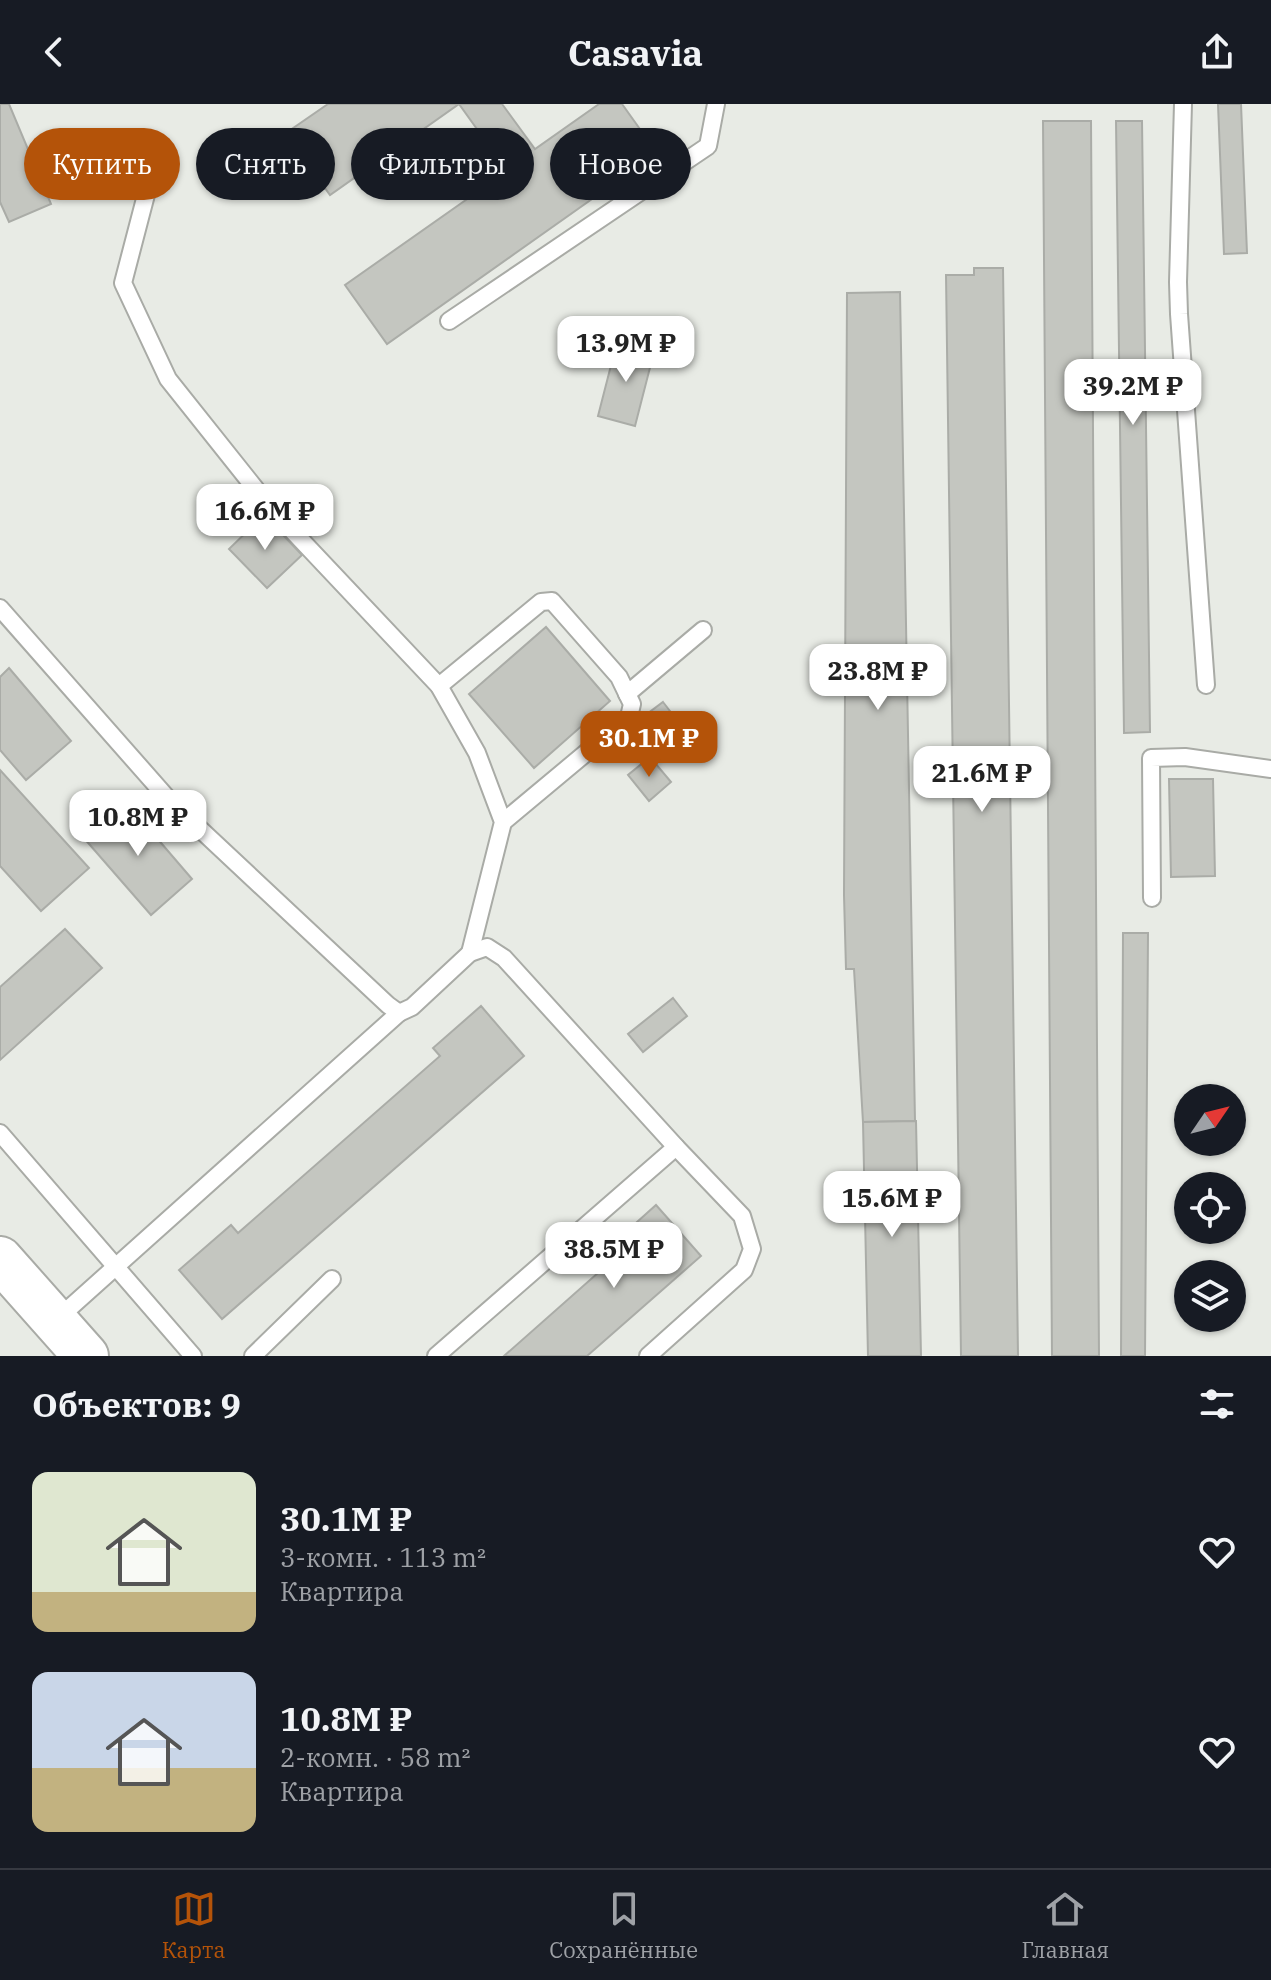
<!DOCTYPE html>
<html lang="ru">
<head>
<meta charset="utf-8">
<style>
  body { margin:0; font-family:"IBM Plex Serif",serif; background:#242831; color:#f1f3f6; height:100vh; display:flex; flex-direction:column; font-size:30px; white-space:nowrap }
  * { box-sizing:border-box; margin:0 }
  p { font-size:26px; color:#9ea1a6 }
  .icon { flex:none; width:44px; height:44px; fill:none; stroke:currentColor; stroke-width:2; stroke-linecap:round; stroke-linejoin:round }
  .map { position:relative; height:1252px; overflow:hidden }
  .sheet { display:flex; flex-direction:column; background:#171b24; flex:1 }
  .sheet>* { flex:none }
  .guide { position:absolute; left:24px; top:24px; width:800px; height:72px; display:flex; gap:16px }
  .needle { width:52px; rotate:55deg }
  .controls { position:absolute; left:1174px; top:980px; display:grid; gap:16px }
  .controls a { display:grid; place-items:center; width:72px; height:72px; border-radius:50%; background:#171b24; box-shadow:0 2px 6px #0004; font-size:40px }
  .price { position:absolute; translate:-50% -68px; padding:0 18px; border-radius:16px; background:#fff; color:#222; font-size:26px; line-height:52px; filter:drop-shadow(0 2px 4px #0008) }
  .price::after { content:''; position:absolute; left:50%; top:48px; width:24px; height:18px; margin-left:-12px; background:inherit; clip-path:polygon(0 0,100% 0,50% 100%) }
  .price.selected { background:#b45309; color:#fff }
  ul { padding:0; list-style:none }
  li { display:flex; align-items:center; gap:24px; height:200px; padding:0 32px }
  li span { display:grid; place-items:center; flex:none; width:224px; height:160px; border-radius:16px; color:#555 }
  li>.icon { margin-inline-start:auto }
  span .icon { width:96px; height:96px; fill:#fffc; stroke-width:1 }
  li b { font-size:34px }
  h2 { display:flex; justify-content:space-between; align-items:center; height:96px; padding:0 32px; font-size:34px }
  .chip { padding:0 28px; border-radius:36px; background:#171b24; box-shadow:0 2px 6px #0004; font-size:28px; line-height:72px }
  .chip.selected { background:#b45309; color:#fff }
  header { display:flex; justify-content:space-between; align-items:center; height:104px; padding:0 32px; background:#171b24; font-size:36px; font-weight:700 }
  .dock { display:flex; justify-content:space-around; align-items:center; height:112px; border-top:2px solid #363941; background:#171b24; font-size:22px; color:#9ea1a6 }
  .dock a { display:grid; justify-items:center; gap:4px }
  .dock .selected { color:#b45309 }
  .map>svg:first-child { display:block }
</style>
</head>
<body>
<header><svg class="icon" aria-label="back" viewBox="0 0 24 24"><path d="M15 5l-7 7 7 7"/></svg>Casavia<svg class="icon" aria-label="share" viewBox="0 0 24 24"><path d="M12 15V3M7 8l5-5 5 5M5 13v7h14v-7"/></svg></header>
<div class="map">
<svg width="1271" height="1252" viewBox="0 0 1271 1252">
  <rect width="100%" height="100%" fill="#e8ebe5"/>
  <g fill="#c4c6c0" stroke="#aaaca7" stroke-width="2">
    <path d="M0,0H9L51,100L9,118L0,98Z"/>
    <path d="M328,0H459L330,91L286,29Z"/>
    <path d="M459,0H502L535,45L599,0H622L657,49L387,240L345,181L507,67Z"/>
    <path d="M1218,0H1241L1247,149L1224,150Z"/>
    <path d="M1043,17H1091L1099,1252H1052Z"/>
    <path d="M1116,17H1142L1150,628L1124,629Z"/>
    <path d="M974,164H1003L1018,1252H961L946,171H974Z"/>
    <path d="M900,188L915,1017L863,1018L854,865H846L844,791L847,189Z"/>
    <path d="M617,238L654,248L635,322L598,312Z"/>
    <path d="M264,411L302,451L267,484L229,445Z"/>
    <path d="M546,523L610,597L534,664L469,590Z"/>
    <path d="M9,564L71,637L26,676L0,646V573Z"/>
    <path d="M663,598L683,624L663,639L643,613Z"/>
    <path d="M650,653L671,678L649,697L628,671Z"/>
    <path d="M0,666L89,764L41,807L0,762Z"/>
    <path d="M1169,675H1213L1215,772L1171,773Z"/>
    <path d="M125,697L192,775L151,811L83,733Z"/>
    <path d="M65,825L102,864L0,956V883Z"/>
    <path d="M1123,829H1148L1145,1252H1121Z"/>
    <path d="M673,894L687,912L643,948L628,930Z"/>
    <path d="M481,902L524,952L222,1215L179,1166L231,1121L238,1129L440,952L433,944Z"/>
    <path d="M916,1017L921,1252H868L863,1018Z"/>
    <path d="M656,1101L701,1152L587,1252H504L616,1153L608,1144Z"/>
  </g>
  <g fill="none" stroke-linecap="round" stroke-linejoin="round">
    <g stroke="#a9aba6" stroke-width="20">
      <g id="lane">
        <path d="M1183,0L1178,178L1179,210L1206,581"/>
        <path d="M140,40L147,87L123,179L168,275L270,403L439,582L477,649L503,718L470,849"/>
        <path d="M449,217L708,42L716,0"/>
        <path d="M0,504L170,697L388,901L399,909L412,903L470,849L487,843L504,854L676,1043L742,1112L752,1145L744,1166L648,1252"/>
        <path d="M439,582L541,498L552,497L619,573L632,600L629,613L503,718"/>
        <path d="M627,590L703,526"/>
        <path d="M1152,794L1151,654L1185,653L1271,665"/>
        <path d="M0,1029L193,1252"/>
        <path d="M55,1217L399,909"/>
        <path d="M253,1252L332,1175"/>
        <path d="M436,1252L676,1043"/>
      </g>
    </g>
    <g stroke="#a9aba6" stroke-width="48">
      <path id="secondary" d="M0,1155L86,1252"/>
    </g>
    <use href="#lane" stroke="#fff" stroke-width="16"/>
    <use href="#secondary" stroke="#fff" stroke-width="44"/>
  </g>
</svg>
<div class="controls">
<a><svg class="needle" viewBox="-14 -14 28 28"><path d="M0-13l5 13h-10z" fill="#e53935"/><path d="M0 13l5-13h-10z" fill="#9ea1a6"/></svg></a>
<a><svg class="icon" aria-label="locate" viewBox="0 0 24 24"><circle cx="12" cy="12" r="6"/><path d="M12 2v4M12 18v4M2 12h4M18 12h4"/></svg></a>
<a><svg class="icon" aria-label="layers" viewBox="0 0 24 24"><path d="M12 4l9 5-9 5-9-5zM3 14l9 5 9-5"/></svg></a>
</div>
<b class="price" style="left:626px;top:280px">13.9M ₽</b>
<b class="price" style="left:1133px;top:323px">39.2M ₽</b>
<b class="price" style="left:265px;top:448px">16.6M ₽</b>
<b class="price" style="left:878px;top:608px">23.8M ₽</b>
<b class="price selected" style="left:649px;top:675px">30.1M ₽</b>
<b class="price" style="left:982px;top:710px">21.6M ₽</b>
<b class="price" style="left:138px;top:754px">10.8M ₽</b>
<b class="price" style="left:892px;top:1135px">15.6M ₽</b>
<b class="price" style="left:614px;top:1186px">38.5M ₽</b>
<div class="guide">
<a class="chip selected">Купить</a>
<a class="chip">Снять</a>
<a class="chip">Фильтры</a>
<a class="chip">Новое</a>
</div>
</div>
<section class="sheet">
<h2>Объектов: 9<svg class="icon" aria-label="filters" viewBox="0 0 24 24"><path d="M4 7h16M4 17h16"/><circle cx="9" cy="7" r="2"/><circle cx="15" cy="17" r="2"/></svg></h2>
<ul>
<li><span style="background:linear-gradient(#dfe7d0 75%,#c2b280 0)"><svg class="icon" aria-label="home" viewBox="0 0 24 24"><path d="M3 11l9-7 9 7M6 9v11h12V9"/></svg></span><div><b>30.1M ₽</b><p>3-комн. · 113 m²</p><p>Квартира</p></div><svg class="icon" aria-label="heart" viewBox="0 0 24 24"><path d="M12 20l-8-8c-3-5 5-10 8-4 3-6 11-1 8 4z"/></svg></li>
<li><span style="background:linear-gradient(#c9d6e8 60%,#c2b280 0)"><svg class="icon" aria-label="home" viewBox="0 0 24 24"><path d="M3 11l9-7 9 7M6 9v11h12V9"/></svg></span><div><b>10.8M ₽</b><p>2-комн. · 58 m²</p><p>Квартира</p></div><svg class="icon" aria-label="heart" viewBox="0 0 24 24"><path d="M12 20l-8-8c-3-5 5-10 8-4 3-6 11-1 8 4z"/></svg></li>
</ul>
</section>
<nav class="dock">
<a class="selected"><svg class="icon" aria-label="map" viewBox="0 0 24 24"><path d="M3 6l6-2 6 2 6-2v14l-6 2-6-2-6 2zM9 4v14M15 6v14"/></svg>Карта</a>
<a><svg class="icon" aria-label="saved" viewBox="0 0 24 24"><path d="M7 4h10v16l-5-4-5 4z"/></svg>Сохранённые</a>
<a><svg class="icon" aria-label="home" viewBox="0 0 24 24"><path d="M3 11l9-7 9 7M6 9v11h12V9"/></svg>Главная</a>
</nav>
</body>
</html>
